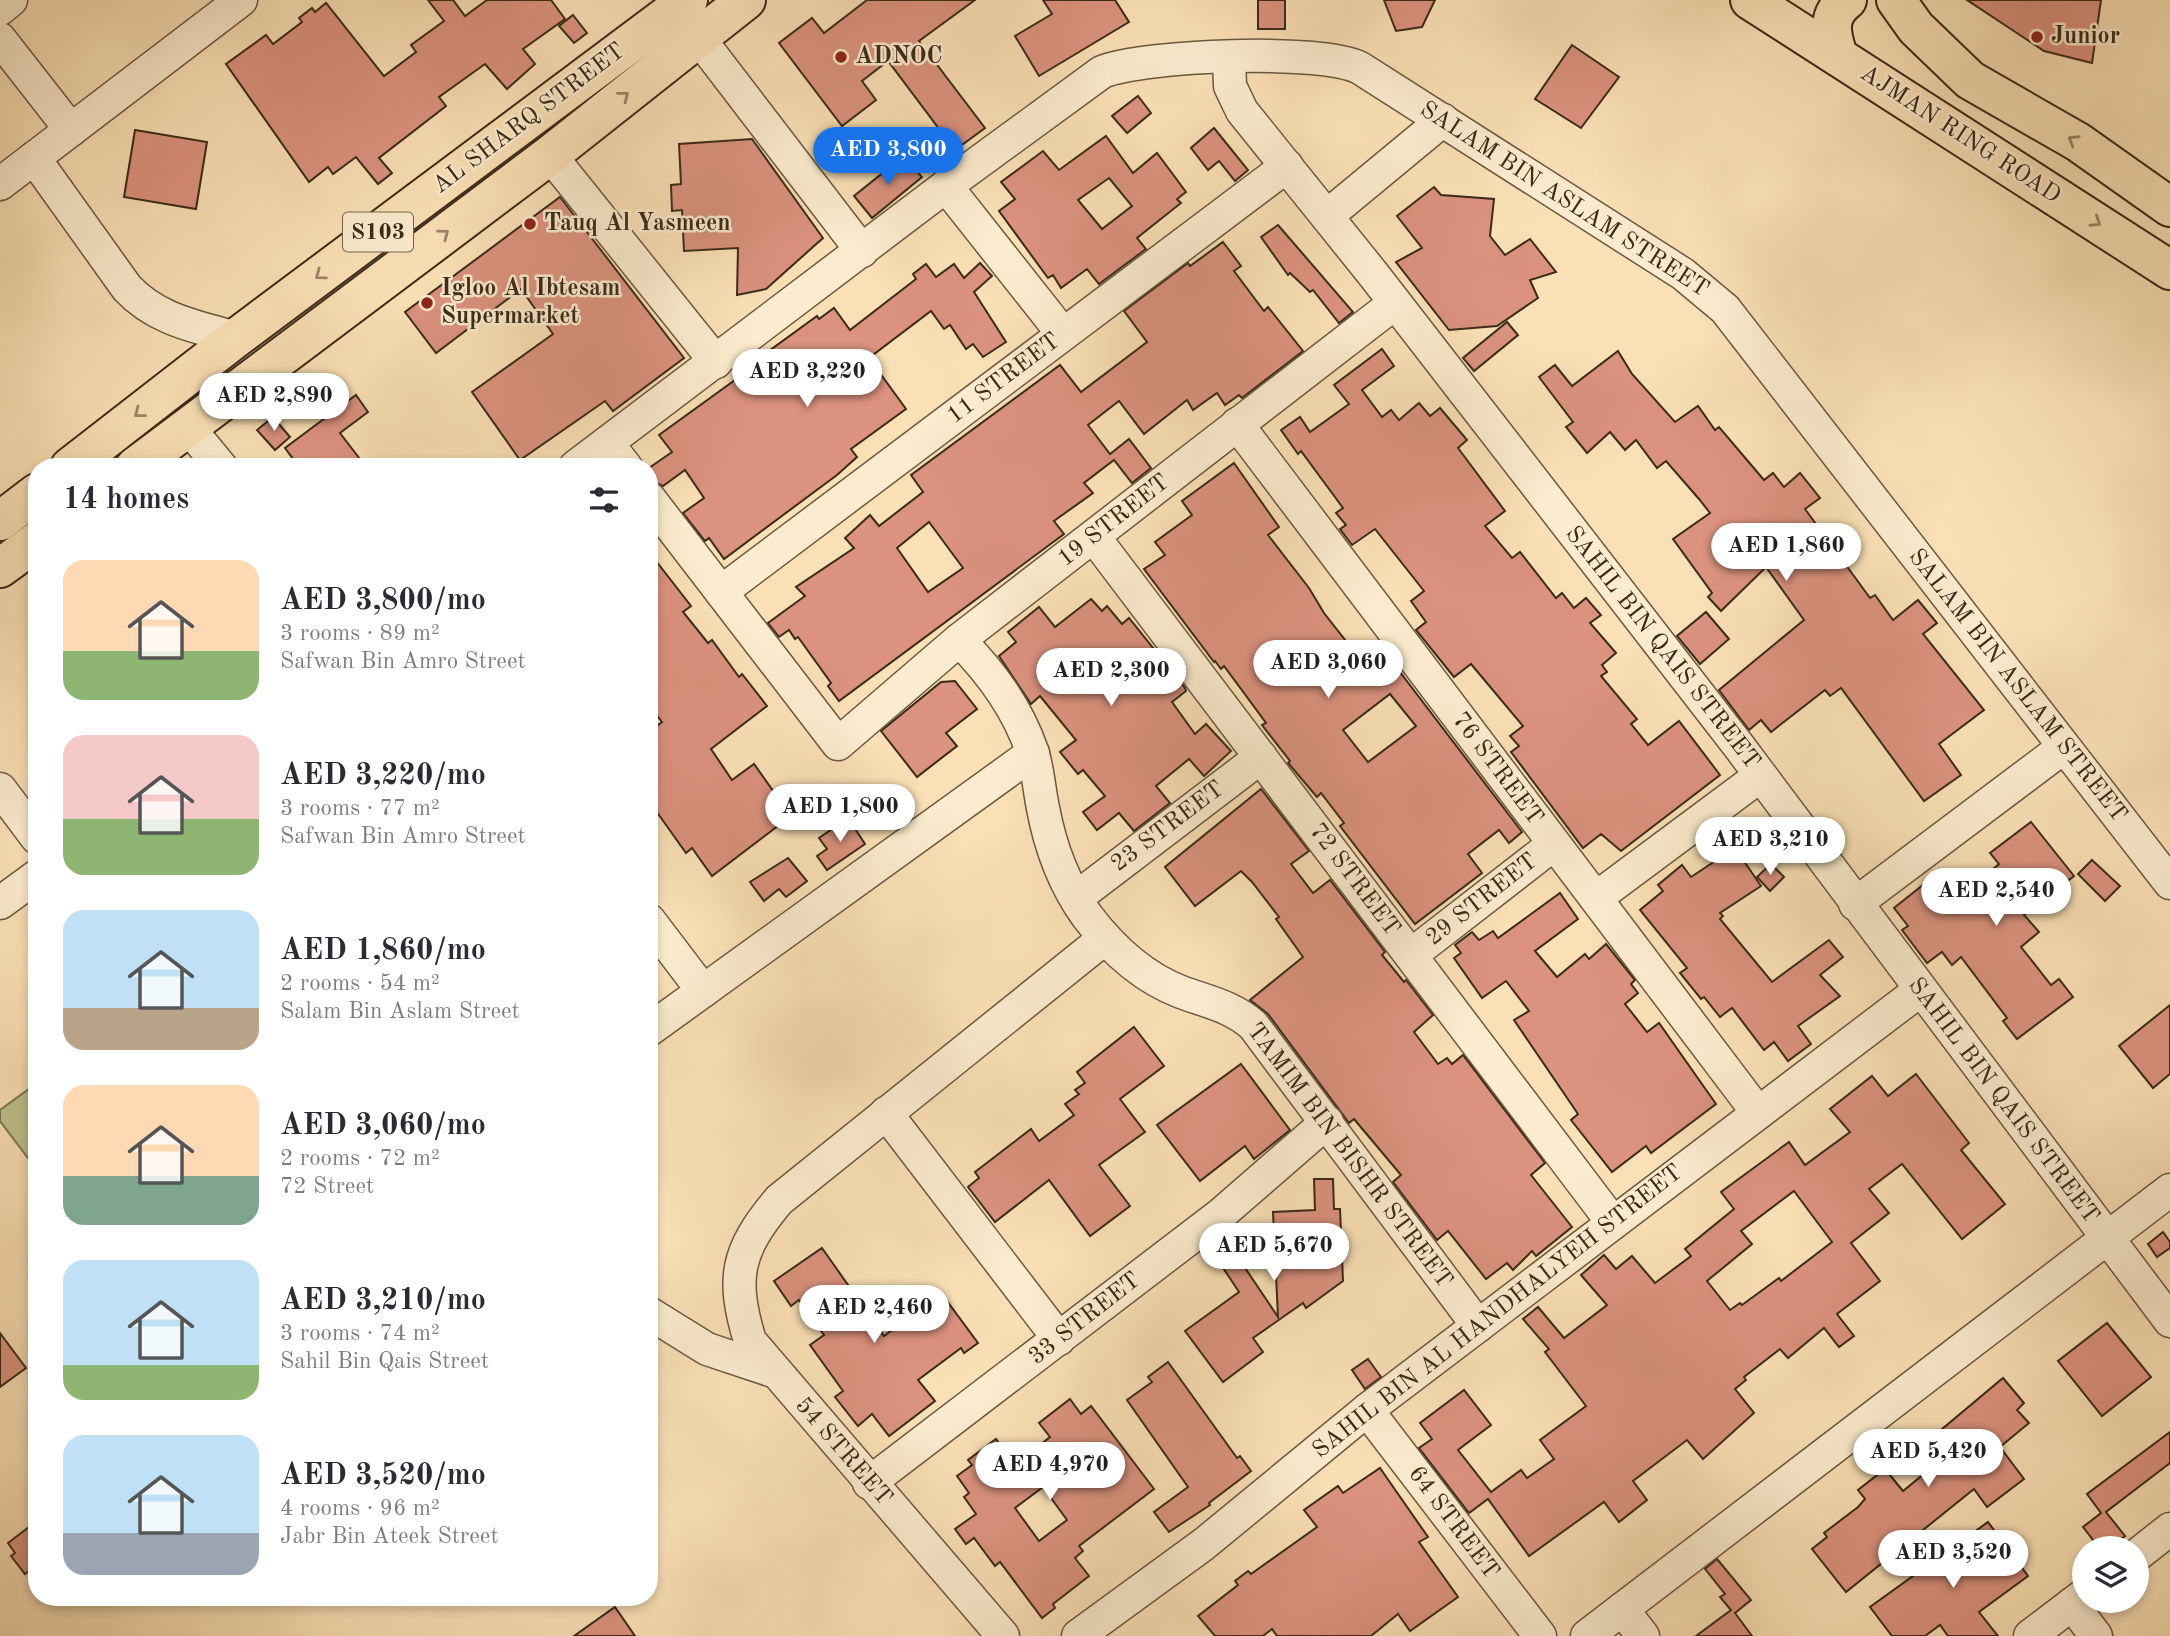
<!DOCTYPE html>
<html lang="en">
<head>
<meta charset="utf-8">
<style>
  body { margin:0; font-family:"Old Standard TT",serif; background:#f7f7f7; color:#2b2b33; height:100vh; display:flex; flex-direction:column; font-size:26px; white-space:nowrap }
  * { box-sizing:border-box; margin:0 }
  p { font-size:23px; color:#7c7c81 }
  .icon { flex:none; width:38px; height:38px; fill:none; stroke:currentColor; stroke-width:2; stroke-linecap:round; stroke-linejoin:round }
  .map { position:relative; flex:1; overflow:hidden }
  .side { position:absolute; left:28px; top:458px; width:630px; height:1148px; display:flex; flex-direction:column; background:#fff; border-radius:28px; box-shadow:0 4px 10px #0003 }
  .side>* { flex:none }
  .buttons { position:absolute; left:2072px; top:1536px; display:grid; gap:14px }
  .buttons a { display:grid; place-items:center; width:77px; height:77px; border-radius:50%; background:#fff; box-shadow:0 4px 10px #0003; font-size:35px }
  .price { position:absolute; translate:-50% -60px; padding:0 16px; border-radius:24px; background:#fff; color:#222; font-size:23px; line-height:46px; filter:drop-shadow(0 2px 4px #0008) }
  .price::after { content:''; position:absolute; left:50%; top:42px; width:21px; height:16px; margin-left:-10px; background:inherit; clip-path:polygon(0 0,100% 0,50% 100%) }
  .price.on { background:#1a73e8; color:#fff }
  ul { padding:0; list-style:none }
  li { display:flex; align-items:center; gap:21px; height:175px; padding:0 35px }
  li span { display:grid; place-items:center; flex:none; width:196px; height:140px; border-radius:21px; color:#555 }
  li>.icon { margin-inline-start:auto }
  span .icon { width:84px; height:84px; fill:#fffc; stroke-width:1 }
  li b { font-size:30px }
  h2 { display:flex; justify-content:space-between; align-items:center; height:84px; padding:0 35px; font-size:30px }
  .map>svg:first-child { display:block }
</style>
</head>
<body>
<div class="map">
<svg width="2170" height="1636" viewBox="0 0 2170 1636">
  <rect width="100%" height="100%" fill="#fae1b5"/>
  <filter id="stains"><feTurbulence type="fractalNoise" baseFrequency=".00286" numOctaves="4"/><feColorMatrix values="0 0 0 0 .2 0 0 0 0 .09 0 0 0 0 .02 0 0 0 .5 -.17"/></filter>
  <radialGradient id="worn" r=".72"><stop offset=".6" stop-color="#630" stop-opacity="0"/><stop offset="1" stop-color="#630" stop-opacity=".3"/></radialGradient>
  <path fill="#bfc38d" stroke="#7c7652" stroke-width="2" d="M37,1083V1170L0,1121V1110Z"/>
  <g fill="#db927f" stroke="#3a2a18" stroke-width="2" fill-rule="evenodd">
    <path d="M428,0H453L465,16L487,0H551L565,19L523,49L535,64L507,89L485,64L439,97L446,106L379,158L392,173L378,184L356,157L333,174L328,167L309,182L226,64L266,35L273,44L302,22L299,18L312,8L315,12L326,3L384,76L416,52L411,45L444,21Z"/>
    <path d="M867,0H975L919,41L985,128L955,150L888,61L862,81L876,100L842,126L779,43L812,18L824,33Z"/>
    <path d="M1043,0H1115L1129,22L1039,76L1015,36L1052,14Z"/>
    <rect x="1258" y="0" width="27" height="29"/>
    <path d="M1384,0H1435L1422,27L1396,31Z"/>
    <path d="M1967,0H2101L2092,63L2044,51Z"/>
    <path d="M573,15L587,33L574,43L559,26Z"/>
    <path d="M1572,45L1619,77L1581,128L1535,99Z"/>
    <path d="M1138,96L1151,113L1127,133L1112,116Z"/>
    <path d="M1214,128L1248,170L1235,181L1219,161L1208,170L1191,148Z"/>
    <path d="M135,130L207,142L196,209L124,197Z"/>
    <path d="M1106,136L1133,173L1157,153L1186,192L1177,199L1181,203L1137,238L1146,249L1099,284L1087,269L1061,288L1053,275L1048,278L999,211L1015,199L1001,182L1043,151L1059,170ZM1109,178L1132,206L1102,229L1078,200Z"/>
    <path d="M752,139L823,238L766,289L737,295L738,248L684,251L682,210L672,211L671,185L681,184L679,144Z"/>
    <path d="M904,156L922,177L872,218L854,196Z"/>
    <path d="M1434,187L1441,195L1494,199L1490,236L1505,255L1530,239L1556,272L1530,280L1538,298L1497,326L1449,330L1396,262L1422,248L1397,216Z"/>
    <path d="M560,197L684,358L613,411L605,401L520,460L472,392L553,334L521,289L436,353L405,312Z"/>
    <path d="M1278,225L1353,312L1339,323L1313,290L1310,292L1290,273L1288,275L1261,237Z"/>
    <path d="M1223,242L1241,266L1234,271L1264,311L1268,307L1303,351L1242,398L1239,395L1225,405L1217,393L1193,410L1187,400L1144,434L1119,401L1088,425L1110,454L1129,439L1151,468L1132,483L1114,460L1084,483L1093,493L1054,521L1064,534L839,701L828,686L831,683L798,637L795,639L789,630L779,637L768,623L805,596L796,587L854,548L845,538L870,515L879,526L923,492L911,475L1060,365L1081,392L1147,342L1124,311L1188,263L1190,266ZM929,522L963,568L928,592L897,548Z"/>
    <path d="M980,263L992,276L974,292L1006,342L983,357L973,344L966,349L950,325L944,329L931,311L869,358L906,409L851,449L857,457L837,475L724,559L709,538L705,541L683,513L704,498L685,470L663,486L649,480V468L672,452L659,435L757,364L755,361L817,316L819,319L834,308L850,330L916,279L913,274L926,264L936,277L954,264L964,278Z"/>
    <path d="M1507,322L1518,335L1474,371L1463,358Z"/>
    <path d="M1382,349L1394,366L1362,390L1382,417L1391,410L1399,420L1419,403L1430,416L1440,408L1467,440L1458,448L1505,511L1485,526L1512,558L1520,552L1556,598L1562,593L1574,608L1586,598L1601,615L1590,623L1616,653L1602,665L1607,672L1601,676L1637,719L1631,724L1648,745L1679,721L1720,775L1621,851L1601,834L1583,848L1511,752L1519,746L1510,736L1523,726L1471,664L1454,677L1416,630L1426,622L1411,601L1424,591L1375,529L1352,545L1340,529L1346,525L1336,513L1343,508L1301,451L1298,454L1281,430L1300,417L1310,432L1349,404L1334,385Z"/>
    <path d="M1618,351L1632,374L1675,422L1698,406L1715,430L1719,427L1764,480L1773,473L1784,487L1800,473L1820,498L1805,509L1870,598L1875,595L1893,620L1918,600L1937,623L1923,634L1984,710L1939,744L1961,775L1924,801L1841,688L1830,696L1825,690L1771,732L1761,720L1749,730L1719,690L1804,620L1766,567L1721,611L1708,597L1712,593L1673,539L1710,513L1699,499L1666,461L1657,468L1636,440L1625,450L1610,432L1587,453L1566,427L1573,422L1539,377L1555,365L1572,386Z"/>
    <path d="M356,395L368,412L340,433L366,467H299L285,448Z"/>
    <path d="M273,417L290,437L275,450L257,430Z"/>
    <path d="M1234,463L1279,527L1268,535L1309,588L1324,613L1364,664L1380,650L1393,663L1522,832L1509,843L1499,830L1468,854L1482,873L1415,924L1340,826L1344,823L1321,793L1317,797L1288,763L1290,761L1262,725L1266,723L1224,666L1221,669L1215,661L1214,662L1144,569L1165,555L1155,542L1192,515L1182,501ZM1390,694L1416,726L1368,762L1343,730Z"/>
    <path d="M649,552L691,606L683,612L708,643L712,640L739,677L742,674L767,706L711,749L732,780L754,764L791,816L712,876L692,848L686,853L649,801V732L662,722L649,705Z"/>
    <path d="M1091,599L1102,611L1107,606L1122,624L1129,618L1185,688L1186,691L1172,702L1195,734L1206,724L1231,751L1204,776L1189,759L1156,786L1170,803L1134,831L1119,813L1097,830L1083,812L1105,796L1083,770L1078,774L1060,752L1076,740L1040,696L1031,704L999,656L1016,642L1008,632L1039,607L1055,627Z"/>
    <path d="M1706,612L1729,639L1700,664L1677,636Z"/>
    <path d="M955,681L977,709L946,733L957,746L917,777L881,731L941,682Z"/>
    <path d="M1261,789L1309,851L1291,864L1313,893L1330,880L1385,952L1382,955L1404,982L1406,980L1433,1015L1414,1032L1438,1064L1447,1058L1452,1064L1463,1055L1545,1163L1531,1175L1572,1227L1536,1256L1532,1251L1513,1270L1507,1263L1486,1279L1448,1231L1437,1240L1393,1182L1401,1175L1354,1119L1349,1123L1268,1014L1250,1000L1303,957L1276,919L1279,917L1252,882L1241,871L1195,906L1165,867Z"/>
    <path d="M848,818L865,844L827,870L817,856L827,849L819,838Z"/>
    <path d="M2031,822L2074,876L2024,915L2039,932L2021,947L2051,985L2059,979L2073,997L2017,1039L2003,1021L2007,1018L1961,957L1952,965L1942,952L1927,963L1902,930L1908,926L1894,908L1928,881L1948,906L1999,864L1990,853Z"/>
    <path d="M1735,848L1761,886L1720,913L1723,916L1720,919L1772,982L1829,940L1843,957L1820,975L1840,996L1798,1026L1811,1044L1788,1061L1774,1042L1764,1050L1732,1008L1720,1017L1704,997L1701,999L1680,973L1687,968L1640,910L1663,891L1658,885L1682,865L1691,877Z"/>
    <path d="M788,858L807,881L786,897L779,889L764,901L750,882Z"/>
    <path d="M2092,860L2120,886L2105,901L2078,874Z"/>
    <path d="M1771,864L1784,877L1770,891L1757,877Z"/>
    <path d="M1560,893L1578,919L1535,951L1557,977L1585,954L1589,959L1606,944L1635,980L1631,984L1638,993L1625,1004L1647,1032L1659,1023L1716,1104L1651,1153L1646,1146L1612,1172L1571,1120L1578,1114L1514,1020L1529,1011L1506,981L1482,998L1454,958L1461,953L1455,945L1472,932L1479,940L1493,931L1498,938Z"/>
    <path d="M2170,1005V1074L2153,1088L2119,1046Z"/>
    <path d="M1134,1027L1164,1066L1120,1099L1145,1132L1099,1165L1130,1206L1090,1236L1049,1180L995,1222L968,1187L979,1178L975,1172L1031,1129L1039,1141L1074,1115L1065,1104L1079,1094L1075,1090L1085,1083L1077,1072Z"/>
    <path d="M1241,1064L1290,1130L1254,1159L1245,1146L1200,1181L1157,1125Z"/>
    <path d="M1916,1074L1969,1143L1961,1150L2005,1204L1962,1239L1902,1164L1869,1189L1889,1213L1851,1243L1880,1281L1837,1314L1854,1336L1839,1347L1824,1328L1788,1358L1780,1349L1744,1377L1746,1380L1735,1389L1754,1413L1703,1459L1687,1440L1633,1481L1647,1500L1619,1522L1604,1502L1529,1556L1488,1499L1469,1513L1419,1448L1432,1439L1420,1423L1464,1390L1491,1425L1458,1450L1491,1492L1521,1470L1527,1478L1554,1459L1540,1440L1586,1406L1545,1352L1549,1349L1523,1319L1538,1307L1564,1338L1607,1305L1581,1275L1604,1255L1616,1269L1632,1256L1655,1283L1691,1256L1685,1249L1734,1209L1721,1192L1789,1142L1805,1165L1850,1132L1830,1109L1872,1076L1888,1096ZM1794,1191L1832,1242L1781,1281L1779,1278L1742,1305L1740,1303L1730,1310L1707,1281L1752,1244L1741,1231Z"/>
    <path d="M1314,1179H1333L1334,1209H1340L1343,1281L1306,1308L1303,1303L1253,1338L1263,1352L1223,1382L1185,1331L1239,1292L1214,1254L1229,1244L1278,1317L1273,1212L1315,1210Z"/>
    <path d="M2163,1232L2170,1242V1248L2157,1257L2148,1244Z"/>
    <path d="M822,1248L884,1336L941,1293L978,1343L964,1353L961,1348L918,1380L935,1401L889,1436L872,1414L858,1426L835,1397L843,1391L810,1345L824,1335L799,1300L791,1306L774,1281Z"/>
    <path d="M2107,1323L2151,1377L2102,1416L2058,1361Z"/>
    <path d="M0,1333L26,1368L0,1387Z"/>
    <path d="M1368,1359L1381,1377L1365,1389L1352,1370Z"/>
    <path d="M1168,1362L1237,1458L1240,1456L1251,1471L1209,1503L1210,1505L1169,1532L1154,1512L1188,1487L1127,1400L1152,1382L1148,1377Z"/>
    <path d="M2003,1378L2024,1403L2017,1410L2029,1423L2000,1447L2024,1479L1987,1507L1974,1489L1846,1592L1812,1549L1827,1537L1824,1533L1858,1507L1865,1499L1858,1490L1885,1469L1903,1491L1947,1455L1955,1447L1941,1430Z"/>
    <path d="M1070,1399L1081,1414L1091,1406L1154,1489L1079,1546L1083,1551L1075,1558L1089,1576L1053,1604L1055,1608L1042,1618L1000,1562L995,1566L974,1538L966,1544L955,1529L976,1514L964,1497L969,1493L957,1476L972,1465L968,1460L996,1439L1014,1465L1050,1437L1039,1423ZM1043,1487L1067,1520L1039,1541L1015,1508Z"/>
    <path d="M2170,1432V1463L2106,1512L2125,1536L2108,1549H2100L2083,1527L2101,1513L2087,1494Z"/>
    <path d="M1380,1468L1428,1537L1419,1542L1458,1597L1410,1631L1398,1614L1371,1636H1277L1272,1629L1263,1636H1215L1198,1616L1238,1585L1235,1581L1248,1571L1251,1574L1317,1527L1304,1510L1338,1486L1343,1493Z"/>
    <path d="M37,1521V1565L25,1574L11,1556L15,1553L8,1543Z"/>
    <path d="M1988,1522L2028,1576L1979,1612L1998,1636H1948L1940,1625L1925,1636H1892L1870,1607Z"/>
    <path d="M1717,1559L1751,1600L1735,1613L1752,1636H1696L1731,1610L1720,1597L1725,1594L1705,1569Z"/>
    <path d="M615,1607L635,1636H574Z"/>
  </g>
  <g fill="none" stroke-linecap="round" stroke-linejoin="round">
    <g stroke="#6a583f" stroke-width="35">
      <g id="minor">
        <path d="M0,9L11,0"/>
        <path d="M698,37L862,251"/>
        <path d="M0,39L71,130"/>
        <path d="M1229,58L1230,86L1242,111L1373,274L1738,745L2170,1321"/>
        <path d="M550,155L716,362"/>
        <path d="M34,158L127,288C157,320 195,326 236,338"/>
        <path d="M0,184L241,0"/>
        <path d="M946,186L1063,334"/>
        <path d="M1327,216L1443,120"/>
        <path d="M1237,424L1758,1113"/>
        <path d="M188,427L221,467"/>
        <path d="M607,443L626,467"/>
        <path d="M575,467L946,186L1102,72C1144,55 1321,48 1360,68L1683,274L1725,309L2170,883"/>
        <path d="M649,498L838,744L959,640L1395,303"/>
        <path d="M1094,537L1613,1223"/>
        <path d="M721,592L1287,166"/>
        <path d="M959,640C991,672 1017,707 1032,751C1038,769 1039,789 1043,808C1050,846 1064,884 1087,916C1112,949 1142,977 1181,992C1208,1002 1231,1006 1253,1025L1478,1326"/>
        <path d="M0,789L37,838"/>
        <path d="M1076,898L1261,757"/>
        <path d="M1596,898L1760,776"/>
        <path d="M0,903L37,876"/>
        <path d="M1855,904L2064,747"/>
        <path d="M649,920L703,991"/>
        <path d="M1411,955L1554,844"/>
        <path d="M649,1030L1033,753"/>
        <path d="M886,1113L1059,1339"/>
        <path d="M649,1313L707,1349L773,1371"/>
        <path d="M1367,1410L1540,1636"/>
        <path d="M869,1483L1220,1215L1327,1122"/>
        <path d="M2137,1555L2170,1529"/>
        <path d="M2072,1604L2096,1636"/>
        <path d="M1622,1609L1643,1636"/>
        <path d="M1003,1636L750,1341C731,1278 736,1251 779,1200L1105,938"/>
        <path d="M1078,1636L1204,1544L1367,1410L1919,991"/>
        <path d="M1587,1636L2170,1190"/>
        <path d="M2030,1636L2084,1595"/>
      </g>
    </g>
    <g stroke="#3a2a18" stroke-width="42">
      <g id="major">
        <path d="M1750,0L2170,270"/>
        <path d="M1896,0L1916,28L1970,80L2078,142L2170,207"/>
        <path d="M1838,56C1831,34 1826,16 1847,0"/>
        <path d="M70,467L236,338L688,0"/>
        <path d="M135,467L550,155L746,0"/>
        <path d="M0,521L37,493"/>
        <path d="M0,568L37,541"/>
      </g>
    </g>
    <use href="#minor" stroke="#fceccf" stroke-width="32"/>
    <use href="#major" stroke="#fae1b5" stroke-width="38"/>
  </g>
  <defs><path id="oneway-chevron" d="M-2-3.5L2.5 0L-2 3.5" fill="none" stroke-width="1.6" stroke-linecap="round" stroke-linejoin="round" transform="scale(1.75)"/></defs>
  <g stroke="#9a8666">
    <use href="#oneway-chevron" transform="translate(624 96) rotate(-38)"/>
    <use href="#oneway-chevron" transform="translate(2073 140) rotate(-149)"/>
    <use href="#oneway-chevron" transform="translate(2096 222) rotate(33)"/>
    <use href="#oneway-chevron" transform="translate(444 234) rotate(-37)"/>
    <use href="#oneway-chevron" transform="translate(320 275) rotate(144)"/>
    <use href="#oneway-chevron" transform="translate(139 413) rotate(142)"/>
  </g>
  <g fill="#8f2418" stroke="#fceccf" stroke-width="2.5">
    <circle cx="2037" cy="37" r="7"/>
    <circle cx="841" cy="57" r="7"/>
    <circle cx="530" cy="224" r="7"/>
    <circle cx="427" cy="303" r="7"/>
  </g>
  <g text-anchor="middle" dominant-baseline="central" stroke-width="5" stroke-linejoin="round" paint-order="stroke">
    <rect fill="#fceccf" stroke="#74644f" stroke-width="2" x="343" y="212.5" width="70" height="39" rx="5"/>
    <g font-size="23" font-weight="bold" fill="#3a2a18">
      <text x="378" y="232">S103</text>
    </g>
    <g font-size="24" font-weight="bold" fill="#3a2a18" stroke="#fceccf" text-anchor="start">
      <text x="2051" y="37">Junior</text>
      <text x="855" y="57">ADNOC</text>
      <text x="544" y="224">Tauq Al Yasmeen</text>
      <text x="441" y="289">Igloo Al Ibtesam<tspan x="441" dy="28">Supermarket</tspan></text>
    </g>
    <g font-size="24" fill="#3a2a18" stroke="#fceccf">
      <text transform="translate(529 119) rotate(-37)">AL SHARQ STREET</text>
      <text transform="translate(1960 135) rotate(33)">AJMAN RING ROAD</text>
      <text transform="translate(1564 200) rotate(33)">SALAM BIN ASLAM STREET</text>
      <text transform="translate(1004 379) rotate(-37)">11 STREET</text>
      <text transform="translate(1114 521) rotate(-38)">19 STREET</text>
      <text transform="translate(1662 648) rotate(52)">SAHIL BIN QAIS STREET</text>
      <text transform="translate(2017 686) rotate(52)">SALAM BIN ASLAM STREET</text>
      <text transform="translate(1497 769) rotate(53)">76 STREET</text>
      <text transform="translate(1168 827) rotate(-37)">23 STREET</text>
      <text transform="translate(1354 880) rotate(53)">72 STREET</text>
      <text transform="translate(1482 900) rotate(-38)">29 STREET</text>
      <text transform="translate(2003 1101) rotate(53)">SAHIL BIN QAIS STREET</text>
      <text transform="translate(1349 1156) rotate(53)">TAMIM BIN BISHR STREET</text>
      <text transform="translate(1498 1312) rotate(-38)">SAHIL BIN AL HANDHALYEH STREET</text>
      <text transform="translate(1085 1319) rotate(-38)">33 STREET</text>
      <text transform="translate(843 1452) rotate(49)">54 STREET</text>
      <text transform="translate(1453 1523) rotate(53)">64 STREET</text>
    </g>
  </g>
  <rect width="100%" height="100%" filter="url(#stains)"/>
  <rect width="100%" height="100%" fill="url(#worn)"/>
</svg>
<div class="buttons">
<a><svg class="icon" aria-label="layers" viewBox="0 0 24 24"><path d="M12 4l9 5-9 5-9-5zM3 14l9 5 9-5"/></svg></a>
</div>
<b class="price on" style="left:888px;top:187px">AED 3,800</b>
<b class="price" style="left:807px;top:409px">AED 3,220</b>
<b class="price" style="left:274px;top:433px">AED 2,890</b>
<b class="price" style="left:1786px;top:583px">AED 1,860</b>
<b class="price" style="left:1328px;top:700px">AED 3,060</b>
<b class="price" style="left:1111px;top:708px">AED 2,300</b>
<b class="price" style="left:840px;top:844px">AED 1,800</b>
<b class="price" style="left:1770px;top:877px">AED 3,210</b>
<b class="price" style="left:1996px;top:928px">AED 2,540</b>
<b class="price" style="left:1274px;top:1283px">AED 5,670</b>
<b class="price" style="left:874px;top:1345px">AED 2,460</b>
<b class="price" style="left:1928px;top:1489px">AED 5,420</b>
<b class="price" style="left:1050px;top:1502px">AED 4,970</b>
<b class="price" style="left:1953px;top:1590px">AED 3,520</b>
<section class="side">
<h2>14 homes<svg class="icon" aria-label="filters" viewBox="0 0 24 24"><path d="M4 7h16M4 17h16"/><circle cx="9" cy="7" r="2"/><circle cx="15" cy="17" r="2"/></svg></h2>
<ul>
<li><span style="background:linear-gradient(#ffd9b3 65%,#8fb573 0)"><svg class="icon" aria-label="home" viewBox="0 0 24 24"><path d="M3 11l9-7 9 7M6 9v11h12V9"/></svg></span><div><b>AED 3,800/mo</b><p>3 rooms · 89 m²</p><p>Safwan Bin Amro Street</p></div></li>
<li><span style="background:linear-gradient(#f6c9c9 60%,#8fb573 0)"><svg class="icon" aria-label="home" viewBox="0 0 24 24"><path d="M3 11l9-7 9 7M6 9v11h12V9"/></svg></span><div><b>AED 3,220/mo</b><p>3 rooms · 77 m²</p><p>Safwan Bin Amro Street</p></div></li>
<li><span style="background:linear-gradient(#bfe0f5 70%,#b9a48a 0)"><svg class="icon" aria-label="home" viewBox="0 0 24 24"><path d="M3 11l9-7 9 7M6 9v11h12V9"/></svg></span><div><b>AED 1,860/mo</b><p>2 rooms · 54 m²</p><p>Salam Bin Aslam Street</p></div></li>
<li><span style="background:linear-gradient(#ffd9b3 65%,#7fa58c 0)"><svg class="icon" aria-label="home" viewBox="0 0 24 24"><path d="M3 11l9-7 9 7M6 9v11h12V9"/></svg></span><div><b>AED 3,060/mo</b><p>2 rooms · 72 m²</p><p>72 Street</p></div></li>
<li><span style="background:linear-gradient(#bfe0f5 75%,#8fb573 0)"><svg class="icon" aria-label="home" viewBox="0 0 24 24"><path d="M3 11l9-7 9 7M6 9v11h12V9"/></svg></span><div><b>AED 3,210/mo</b><p>3 rooms · 74 m²</p><p>Sahil Bin Qais Street</p></div></li>
<li><span style="background:linear-gradient(#bfe0f5 70%,#9aa5b1 0)"><svg class="icon" aria-label="home" viewBox="0 0 24 24"><path d="M3 11l9-7 9 7M6 9v11h12V9"/></svg></span><div><b>AED 3,520/mo</b><p>4 rooms · 96 m²</p><p>Jabr Bin Ateek Street</p></div></li>
</ul>
</section>
</div>
</body>
</html>
